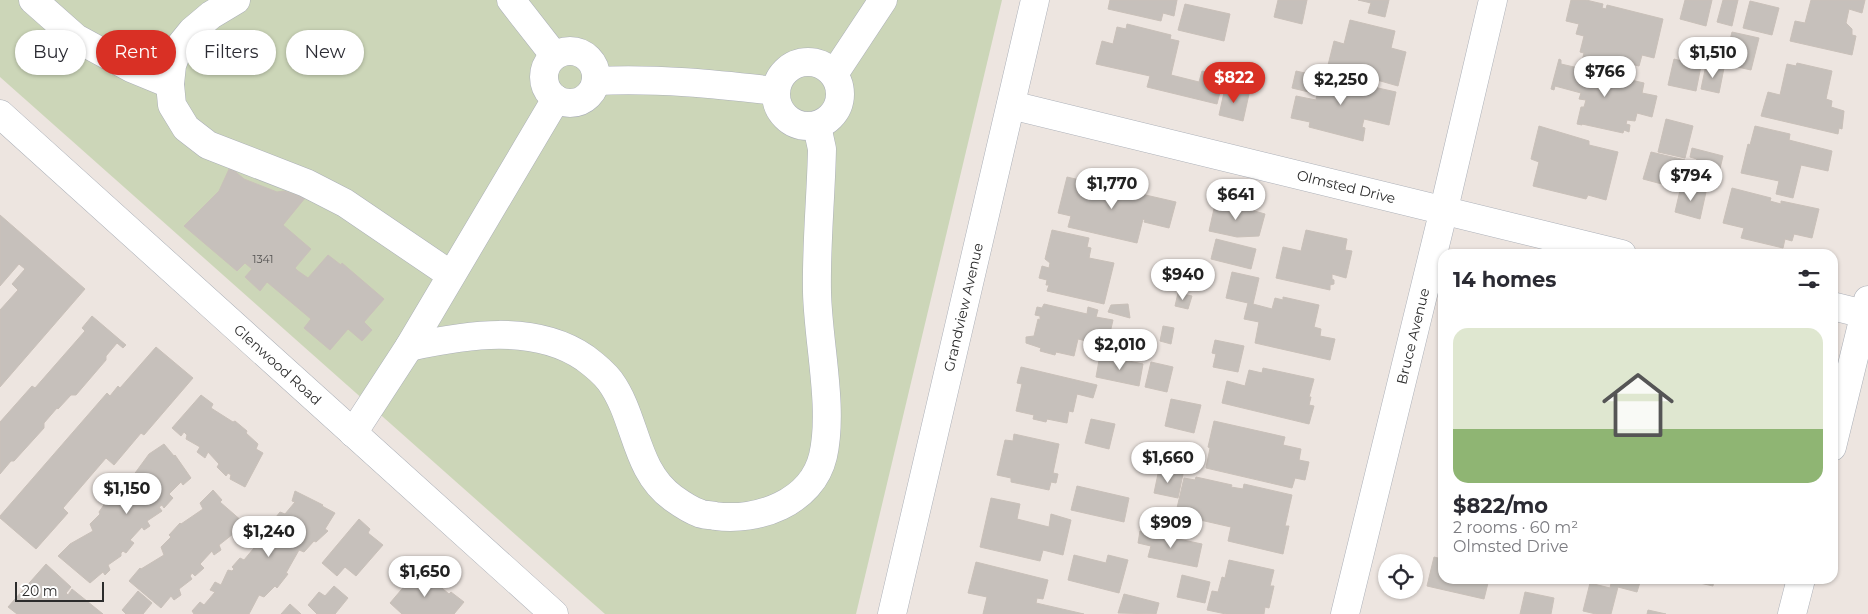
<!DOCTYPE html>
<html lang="en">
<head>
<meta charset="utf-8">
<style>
  body { margin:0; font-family:Montserrat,sans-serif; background:#f2f2f3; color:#2b2b33; height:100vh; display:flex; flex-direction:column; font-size:19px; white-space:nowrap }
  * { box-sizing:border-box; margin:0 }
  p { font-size:16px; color:#7c7c81 }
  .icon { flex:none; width:28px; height:28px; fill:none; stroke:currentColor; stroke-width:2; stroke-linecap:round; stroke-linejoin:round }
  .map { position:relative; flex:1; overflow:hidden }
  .side { position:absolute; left:1438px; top:249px; width:400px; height:335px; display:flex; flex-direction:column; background:#fff; border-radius:15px; box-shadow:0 1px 4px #0004 }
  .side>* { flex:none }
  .top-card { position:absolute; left:15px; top:30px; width:475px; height:45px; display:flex; gap:10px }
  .buttons { position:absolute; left:1378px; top:554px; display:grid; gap:10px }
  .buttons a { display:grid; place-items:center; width:45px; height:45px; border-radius:50%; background:#fff; box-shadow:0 1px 4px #0004; font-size:25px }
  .scale { position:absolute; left:15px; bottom:12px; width:89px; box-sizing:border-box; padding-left:5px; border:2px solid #2c2c2c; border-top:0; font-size:14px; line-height:18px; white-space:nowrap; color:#2c2c2c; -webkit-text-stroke:4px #fff; paint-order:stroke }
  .price { position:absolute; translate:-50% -42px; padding:0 11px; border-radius:18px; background:#fff; color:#222; font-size:16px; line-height:32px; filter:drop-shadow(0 1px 2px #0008) }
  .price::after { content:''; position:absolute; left:50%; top:30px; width:15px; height:11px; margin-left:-8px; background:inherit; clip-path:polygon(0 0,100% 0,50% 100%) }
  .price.current { background:#d93025; color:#fff }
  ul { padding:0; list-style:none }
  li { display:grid; align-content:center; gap:10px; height:265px; padding:0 15px }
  li span { display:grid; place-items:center; height:155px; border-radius:15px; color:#555 }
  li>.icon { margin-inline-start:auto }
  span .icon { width:90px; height:90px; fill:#fffc; stroke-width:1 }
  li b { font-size:21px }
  h2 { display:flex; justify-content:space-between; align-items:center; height:60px; padding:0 15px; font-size:21px }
  .chip { padding:0 18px; border-radius:22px; background:#fff; box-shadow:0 1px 4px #0004; font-size:18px; line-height:45px }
  .chip.current { background:#d93025; color:#fff }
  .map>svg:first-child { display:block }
</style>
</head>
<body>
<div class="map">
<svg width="1868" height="614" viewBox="0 0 1868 614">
  <rect width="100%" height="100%" fill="#ede5e0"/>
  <path fill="#ccd6b8" d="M0,0H1002L856,614H605L0,77Z"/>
  <g fill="#c6c0bb" stroke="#c9c0b9">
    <path d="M1110,0H1177L1174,16L1163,13L1161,21L1108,9Z"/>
    <path d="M1278,0H1307L1302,24L1274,17Z"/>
    <path d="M1358,0H1389L1385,17L1368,13L1371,3Z"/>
    <path d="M1571,0H1586L1603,4L1602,8L1606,9L1607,5L1663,19L1654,58L1642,55L1639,66L1600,57L1597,69L1581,65L1584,53L1580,52L1584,36L1576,34L1579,24L1566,21Z"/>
    <path d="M1685,0H1712L1706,26L1680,19Z"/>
    <path d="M1723,0H1738L1732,26L1717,22Z"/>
    <path d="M1811,0H1865L1862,13L1849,9L1846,23L1852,29V35L1856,36L1852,55L1790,41L1795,21L1805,23Z"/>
    <path d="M1750,1L1779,8L1772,35L1743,28Z"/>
    <path d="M1185,4L1230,14L1224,41L1178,30Z"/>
    <path d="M1350,20L1395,31L1391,48L1406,52L1398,86L1349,72L1348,74L1327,69L1334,41L1344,44Z"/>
    <path d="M1127,24L1171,35L1170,39L1179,41L1171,75L1199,82L1202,71L1224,76L1217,104L1147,87L1150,76L1096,64L1102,41L1113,44L1117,27L1126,29Z"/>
    <path d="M1732,32L1759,38L1751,70L1724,64Z"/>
    <path d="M1559,59L1561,60V64L1644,83L1642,93L1657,96L1652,117L1637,113L1635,121L1627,120L1626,124L1630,125L1629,132L1624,130L1623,133L1582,124V125L1577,124L1581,107H1584L1586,100L1579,99L1581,93L1555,86L1554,90L1551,89Z"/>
    <path d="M1674,59L1701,66L1696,91L1668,85Z"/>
    <path d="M1797,63L1832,71L1826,99L1832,101L1831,107L1844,111L1842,129L1839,128L1838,134L1761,116L1768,92L1780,95L1787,64L1796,66Z"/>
    <path d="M1706,65L1724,68L1719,93L1701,89Z"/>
    <path d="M1296,71L1323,77L1322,80L1348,86V83L1368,88L1369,86L1396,92L1389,125L1364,119L1362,127L1365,128L1363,141L1309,127L1310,122L1291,118L1296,96L1316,100L1317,94L1292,88Z"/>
    <path d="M1225,88L1249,94L1243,121L1219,115Z"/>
    <path d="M1666,119L1693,126L1685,158L1658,152Z"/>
    <path d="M1539,126L1589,141V145L1618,152L1606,200L1588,195L1586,199L1533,186L1539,162L1531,159Z"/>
    <path d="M1755,126L1790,134L1789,140L1832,151L1828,171L1801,165L1793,198L1776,194L1779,181L1741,173L1748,144L1750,145Z"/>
    <path d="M1692,148L1723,156L1717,181L1692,175L1697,159L1690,157Z"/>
    <path d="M1651,152L1685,160L1677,188L1643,179Z"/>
    <path d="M230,167L244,179L277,192L284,191L305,198L283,225L311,249L295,268L298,271L308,278L328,255L341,265L342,263L384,299L364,322L372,330L362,341L348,329L330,350L304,328L311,319L267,282L260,291L245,277L252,269L245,263L237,271L184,226L219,191Z"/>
    <path d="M1067,177L1176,202L1169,228L1144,222L1145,220L1143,219L1137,243L1068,227L1071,216L1058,213Z"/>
    <path d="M1681,186L1706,192L1700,219L1675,212Z"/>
    <path d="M1732,188L1771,198L1770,201L1781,204V201L1819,209L1812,238L1794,234L1792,241L1785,239L1783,248L1741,238L1744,228L1723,223Z"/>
    <path d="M1216,200L1265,214L1259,236L1237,237L1209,231Z"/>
    <path d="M0,215L85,289L0,387V310L18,290L12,284L25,269L19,264L0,286Z"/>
    <path d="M1052,230L1089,238L1087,247L1091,248L1089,258L1114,263L1104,304L1047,291L1049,285H1046L1047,280L1039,278L1042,266L1049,268L1050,263L1045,259Z"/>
    <path d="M1306,230L1347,239L1345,250L1352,251L1346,278L1332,274V279L1334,280V284L1330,285V290L1276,278L1283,247L1301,251Z"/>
    <path d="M1216,239L1256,249L1251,269L1211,259Z"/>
    <path d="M1232,272L1259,278L1253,304L1272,309L1275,298L1283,300V297L1319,305L1314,327L1321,329L1320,336L1335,339L1330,360L1255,343L1259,322L1244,319L1248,303L1226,298Z"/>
    <path d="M1178,293L1192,296L1188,309L1175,306Z"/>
    <path d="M1044,304L1087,314L1088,307L1098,310L1096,317L1113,320L1107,346L1078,339L1074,356L1056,352L1055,355L1040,351L1041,348L1026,343V337L1034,336L1038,319L1040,320V316L1035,315L1037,307L1042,308Z"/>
    <path d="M1128,304L1130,318L1108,312L1111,305Z"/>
    <path d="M92,316L126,345L123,348L117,343L106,356V360L76,395H71L58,409L57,408L44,423V428L14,461H11L0,474V422L32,386L35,388L85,331L82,328Z"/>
    <path d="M1163,326L1174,328L1171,344L1160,341Z"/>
    <path d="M1215,340L1244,346L1238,372L1213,367L1216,354L1212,353Z"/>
    <path d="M156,347L193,378L144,435L141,433L114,465L106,458L63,508L68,513L36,549L0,518V516L107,393L110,396L118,386L120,388Z"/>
    <path d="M1100,355L1143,364L1139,386L1096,377Z"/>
    <path d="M1151,362L1173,367L1167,392L1145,387Z"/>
    <path d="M1021,367L1097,385L1093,398L1077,394L1073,412L1069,411L1067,423L1047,419L1046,422L1033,419L1034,415L1016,411L1022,384L1017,383Z"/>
    <path d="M1263,368L1314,379L1309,397H1311L1309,405L1314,406L1309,424L1222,403L1227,381L1245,386L1249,370L1262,373Z"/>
    <path d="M201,395L213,404L211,408L233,422L235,421L247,431L246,433L258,444L256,449L263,453L245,487L230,479L231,475L228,473L226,476L217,467L219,464L208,452L205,458L197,452L200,447L186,439L187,435L184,432L181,436L172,428Z"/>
    <path d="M1171,399L1201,405L1194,433L1165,426Z"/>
    <path d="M1091,419L1115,424L1109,449L1085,443Z"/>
    <path d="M1214,421L1285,437L1283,445L1301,449L1299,460L1309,462L1305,480L1295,478L1292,488L1206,468L1210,448L1208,447Z"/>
    <path d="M1014,434L1059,444L1053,473L1058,474L1056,483L1051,482L1049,490L1011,482V478L997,475L1005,440L1013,441Z"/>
    <path d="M164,444L174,456L175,455L191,478L183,485L181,482L169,494L173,498L164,508L162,505L159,507L162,511L147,521L150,526L144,530L142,527L130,540L134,543L126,553L123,551L121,553V556L108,565L110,570L105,575L103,572L90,583L58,556L70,544L93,531L90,524L100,514L99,512L108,499L110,500L132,485L130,480L149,454Z"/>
    <path d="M1159,469L1183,474L1178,498L1154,493Z"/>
    <path d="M1196,477L1232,485L1231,487L1243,489L1244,484L1292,495L1285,526H1289L1283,554L1228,541L1231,527L1187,517L1188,511L1177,508L1184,478L1195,480Z"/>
    <path d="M1077,486L1129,498L1124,522L1071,510Z"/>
    <path d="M213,490L222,500L220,502L243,522L235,531L232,529L231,531L233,534L219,545L221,550L214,555L212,551L200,564L204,568L195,576L192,573L190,576L192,579L179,589L181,595L174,600L171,596L161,608L129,581L140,568L141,569L164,555L161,547L171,537L169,535L180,523L181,524L203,509L200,503Z"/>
    <path d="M295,491L323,505L322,506L335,513L325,529L328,531L316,542L314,541L304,552L299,550L286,573L288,574L277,588L275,586L264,597L259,595L249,614H194L192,611L200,602L204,605L215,592L210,590L215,582L221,585L228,570L232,571L234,569L232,567L240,558L244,560L254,548L251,546L255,538L261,540L268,525L272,526L274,524L272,522L280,512L285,514L295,502L292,501Z"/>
    <path d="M991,498L1020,504L1017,519L1049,527L1051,514L1071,520L1063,555L1043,550L1040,561L980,547Z"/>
    <path d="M359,519L370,529L368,533L383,545L356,576L345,567L337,576L322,563Z"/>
    <path d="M1140,531L1202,544L1197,567L1148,557L1151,546L1138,543Z"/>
    <path d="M1074,555L1106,563L1108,555L1128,560L1119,593L1068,580Z"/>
    <path d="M1434,557L1442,559V579H1489L1484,599L1427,586Z"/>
    <path d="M1229,560L1274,570L1270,586H1274L1269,608L1265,607L1264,614H1226L1207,610L1212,591L1218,592L1222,577L1225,578Z"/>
    <path d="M976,562L1048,580L1043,599L1037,598L1036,603L1084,614H983L987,597L968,593Z"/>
    <path d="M46,564L71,587L66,593L68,595L72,589L103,614H17L8,607Z"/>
    <path d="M419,569L449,594L451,592L464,602L454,614H402L390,603Z"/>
    <path d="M1182,575L1210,582L1205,603L1177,597Z"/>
    <path d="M1612,579H1641L1637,592L1618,587L1611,614H1596L1583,611L1590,583L1610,588Z"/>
    <path d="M1682,579H1714L1713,586Z"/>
    <path d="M334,586L348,598L335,614H317L308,605L319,592L325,596Z"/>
    <path d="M138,591L152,603L143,614H126L122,610Z"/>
    <path d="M1525,592L1554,598L1551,614H1520Z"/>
    <path d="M1124,594L1159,603L1156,614L1118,613Z"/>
    <path d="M290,604L301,614H281Z"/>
    <path d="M1648,610L1666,614H1647Z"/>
  </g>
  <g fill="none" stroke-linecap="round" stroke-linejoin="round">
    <g stroke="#acb0b8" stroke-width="29">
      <g id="minor">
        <path d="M33,0L76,38L131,68L170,84"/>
        <path d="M236,0L211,15L192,31L179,47L172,65L170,84L172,105L186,128L208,145L306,183L345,203L451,275"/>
        <path d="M511,0L554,55"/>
        <circle cx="570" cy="77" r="26"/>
        <circle cx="808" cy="94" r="32"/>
        <path d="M834,74L883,0"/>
        <path d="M596,81C656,78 716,84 775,91"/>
        <path id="s1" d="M1011,105L1622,254"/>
        <path id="s2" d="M0,114L554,614"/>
        <path d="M1832,306L1868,315"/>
        <path d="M409,347C465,335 534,323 585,358C593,364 604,373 610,381C637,418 634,470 673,498C680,503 690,510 699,513C703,515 710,515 715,516C757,522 812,503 823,456C834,408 818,342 817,292C816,245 821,197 822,149L817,126"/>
        <path d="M353,433L409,347L556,99"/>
        <path d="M1832,447L1868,300"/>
        <path id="s3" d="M892,614L1035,0"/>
        <path id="s4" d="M1345,614L1444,209L1493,0"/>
        <path d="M1792,614L1801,579"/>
      </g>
    </g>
    <use href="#minor" stroke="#fff" stroke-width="28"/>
  </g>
  <g text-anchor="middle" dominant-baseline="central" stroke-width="5" stroke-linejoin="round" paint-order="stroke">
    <g font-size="11" fill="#525150">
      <text x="263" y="259">1341</text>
    </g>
    <g font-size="14" fill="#2c2c2c" stroke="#fff">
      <text stroke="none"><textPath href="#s1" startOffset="345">Olmsted Drive</textPath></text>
      <text stroke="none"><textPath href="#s3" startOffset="315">Grandview Avenue</textPath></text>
      <text stroke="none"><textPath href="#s4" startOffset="286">Bruce Avenue</textPath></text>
      <text stroke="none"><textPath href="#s2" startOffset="374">Glenwood Road</textPath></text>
    </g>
  </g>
</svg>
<div class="buttons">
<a><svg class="icon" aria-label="locate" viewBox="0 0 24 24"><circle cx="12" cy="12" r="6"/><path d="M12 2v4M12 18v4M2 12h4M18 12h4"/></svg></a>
</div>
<div class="scale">20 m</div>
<b class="price" style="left:1713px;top:79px">$1,510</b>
<b class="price" style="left:1605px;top:98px">$766</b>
<b class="price current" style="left:1234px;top:104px">$822</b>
<b class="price" style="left:1341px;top:106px">$2,250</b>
<b class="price" style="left:1691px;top:202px">$794</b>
<b class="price" style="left:1112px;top:210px">$1,770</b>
<b class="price" style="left:1236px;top:221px">$641</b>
<b class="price" style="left:1183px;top:301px">$940</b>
<b class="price" style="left:1120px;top:371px">$2,010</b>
<b class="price" style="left:1168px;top:484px">$1,660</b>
<b class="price" style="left:127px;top:515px">$1,150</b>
<b class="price" style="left:1171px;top:549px">$909</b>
<b class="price" style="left:269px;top:558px">$1,240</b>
<b class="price" style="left:425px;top:598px">$1,650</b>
<div class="top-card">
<a class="chip">Buy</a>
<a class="chip current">Rent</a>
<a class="chip">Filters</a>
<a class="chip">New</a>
</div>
<section class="side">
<h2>14 homes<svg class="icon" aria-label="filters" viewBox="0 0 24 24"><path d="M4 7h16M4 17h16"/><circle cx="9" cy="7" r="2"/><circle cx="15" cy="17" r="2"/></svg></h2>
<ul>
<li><span style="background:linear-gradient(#dfe7d0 65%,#8fb573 0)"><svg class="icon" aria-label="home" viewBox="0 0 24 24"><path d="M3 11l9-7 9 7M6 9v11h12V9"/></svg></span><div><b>$822/mo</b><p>2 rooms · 60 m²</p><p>Olmsted Drive</p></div></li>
</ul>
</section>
</div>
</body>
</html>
